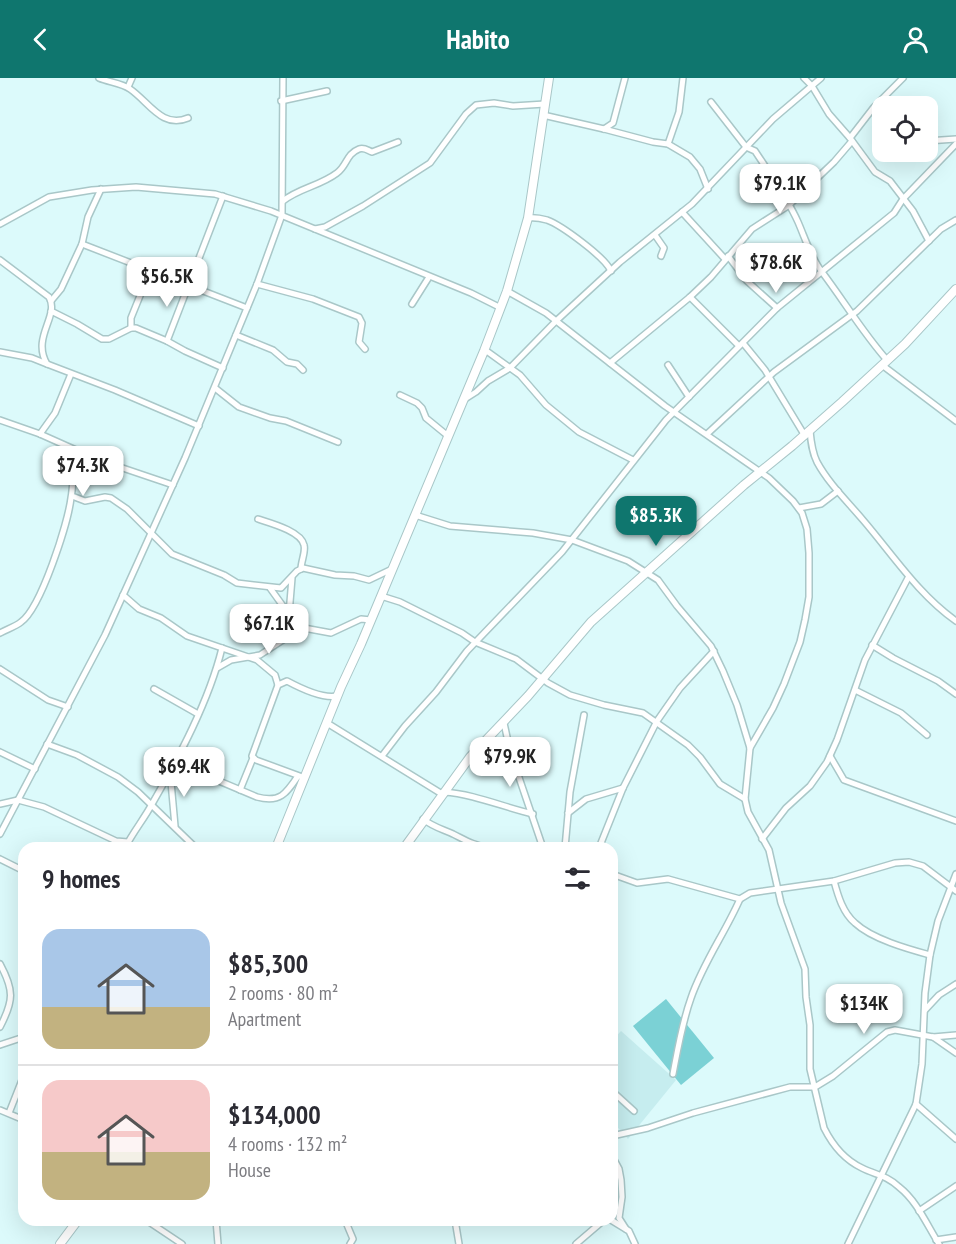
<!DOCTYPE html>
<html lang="en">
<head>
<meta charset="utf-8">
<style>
  body { margin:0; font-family:"PT Sans Narrow",sans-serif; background:#f7f7f7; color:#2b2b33; height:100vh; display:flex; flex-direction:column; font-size:22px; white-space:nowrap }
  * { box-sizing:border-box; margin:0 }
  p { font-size:20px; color:#7c7c81 }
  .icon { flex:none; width:33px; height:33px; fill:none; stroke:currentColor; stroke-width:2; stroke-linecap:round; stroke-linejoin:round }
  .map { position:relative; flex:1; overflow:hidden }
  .drawer { position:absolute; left:18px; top:764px; width:600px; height:384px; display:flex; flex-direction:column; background:#fff; border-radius:18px; box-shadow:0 6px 24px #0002 }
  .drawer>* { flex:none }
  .controls { position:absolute; left:872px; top:18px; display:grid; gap:12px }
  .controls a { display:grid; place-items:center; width:66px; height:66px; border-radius:12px; background:#fff; box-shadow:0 6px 24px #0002; font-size:30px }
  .price { position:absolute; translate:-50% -51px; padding:0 14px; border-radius:12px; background:#fff; color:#222; font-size:20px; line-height:39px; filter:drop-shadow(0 2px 3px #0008) }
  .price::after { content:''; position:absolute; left:50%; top:36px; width:18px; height:14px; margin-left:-9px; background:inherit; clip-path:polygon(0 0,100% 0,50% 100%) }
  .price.active { background:#0f766e; color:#fff }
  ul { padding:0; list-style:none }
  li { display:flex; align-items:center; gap:18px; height:150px; padding:0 24px }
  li+li { border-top:2px solid #e1e1e2 }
  li span { display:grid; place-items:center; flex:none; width:168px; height:120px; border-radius:18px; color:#555 }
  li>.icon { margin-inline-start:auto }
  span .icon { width:72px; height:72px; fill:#fffc; stroke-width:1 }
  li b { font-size:26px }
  h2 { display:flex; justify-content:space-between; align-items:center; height:72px; padding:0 24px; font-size:26px }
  header { display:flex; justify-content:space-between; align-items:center; height:78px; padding:0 24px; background:#0f766e; color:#fff; font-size:27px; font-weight:600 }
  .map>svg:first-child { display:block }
</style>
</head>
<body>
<header><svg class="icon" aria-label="back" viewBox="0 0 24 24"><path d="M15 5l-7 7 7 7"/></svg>Habito<svg class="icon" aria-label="person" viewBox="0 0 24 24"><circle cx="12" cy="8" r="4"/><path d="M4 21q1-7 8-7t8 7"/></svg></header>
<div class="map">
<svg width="956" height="1166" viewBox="0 0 956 1166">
  <rect width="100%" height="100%" fill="#dcfafb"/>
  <path fill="#c6edef" d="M621,953L676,1002L628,1061L612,1043V963Z"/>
  <path fill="#7bd1d5" d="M666,921L714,980L681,1007L633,948Z"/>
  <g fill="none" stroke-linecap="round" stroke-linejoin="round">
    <g stroke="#a9c7c8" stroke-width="8">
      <g id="street">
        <path d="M99,0C108,4 122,5 130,11C149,24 162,51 188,40"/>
        <path d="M804,0L812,8L829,36L850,60"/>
        <path d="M903,0L874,29L850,60L875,94L890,103L913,133L929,163"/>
        <path d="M128,9L132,0"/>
        <path d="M281,23L327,13"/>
        <path d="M711,24L746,69L755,73C770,96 787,119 798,144C805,160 811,180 822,194C844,223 863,255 887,282"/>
        <path d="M543,37L604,51L653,64L668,66L690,79L700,91L708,111"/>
        <path d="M604,51L613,45L625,0"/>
        <path d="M927,63L956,61"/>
        <path d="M668,66L679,34L683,0"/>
        <path d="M283,123C299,110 320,108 337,95C347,88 346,76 359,71C364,69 367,72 372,74L398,64"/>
        <path d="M682,134L725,181"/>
        <path d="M528,140C534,139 540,140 547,142C561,147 605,179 611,193"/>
        <path d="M0,146L49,119L92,112L136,109L215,116L271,133L471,215L501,230"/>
        <path d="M315,151L325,149L363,128L430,85L466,36L476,27L494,25L513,28L545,26"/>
        <path d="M655,157L664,170L661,178"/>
        <path d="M82,166L247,230"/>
        <path d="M728,178L747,203L777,230"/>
        <path d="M0,182L49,219C60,238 31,259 47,286L115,312L199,348"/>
        <path d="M257,206L313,221L359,239L362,245L359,264L365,271"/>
        <path d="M507,213L546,235L665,328L769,400L793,423L802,435L807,451L809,475V519L805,542L800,564L784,606L773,630L750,670"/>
        <path d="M690,219L739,268"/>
        <path d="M51,223L61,211L82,166L88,139L101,111"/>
        <path d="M412,226L429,199"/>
        <path d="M51,233L77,246L102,261H109L131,250H136L167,263L185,273L223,290"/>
        <path d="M131,250V240L150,193"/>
        <path d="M236,257L273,272L287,284L297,286L303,292"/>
        <path d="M167,263L223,118"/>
        <path d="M743,265L765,292L805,358"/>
        <path d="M484,273L488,274L520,297L546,327L579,354L633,382"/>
        <path d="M0,274L32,280L47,286"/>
        <path d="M610,285L690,219L711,199L752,151L788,128L834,84L852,63"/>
        <path d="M668,287L689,319"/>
        <path d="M882,287L956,343"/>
        <path d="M215,310L239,329L270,340L286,343L338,364"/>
        <path d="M400,317L417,325L422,330L426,340L448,358"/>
        <path d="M465,321L476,314L488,303L510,290L556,243L620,184L692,126L773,41L821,0"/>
        <path d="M0,342L40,356L96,381L173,407"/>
        <path d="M810,353C811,364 812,374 817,384C829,406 847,423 863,442C893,477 918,516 956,543"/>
        <path d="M40,356L55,335L71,296"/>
        <path d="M707,356L774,294L857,233L941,151L956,142"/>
        <path d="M72,418L85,423L105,419L111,420L127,431L172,476L224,497L237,505L281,510L297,493L303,490L335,497L354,498L369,502L392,491"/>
        <path d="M799,430L821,426L838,413"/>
        <path d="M415,437L450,448L533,455L572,462L628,483L658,502L677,528L711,568L723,593L737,627L750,670L745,721L748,734L769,772L781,825L805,891L806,919L810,947V991L824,1050C832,1066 845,1082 862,1090C876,1097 886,1097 899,1109C917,1123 927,1147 939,1166"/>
        <path d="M258,441C270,445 301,453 304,467C306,474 301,483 301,491"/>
        <path d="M270,510L288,535L304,550L331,555L361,541L371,542"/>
        <path d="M123,517L139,531L161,540L187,558L257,582L275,597L278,607L252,678L256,682L305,700"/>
        <path d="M381,518L400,524L462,555L475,564L516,581L548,605L570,617L604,627L643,635L688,667L700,679L720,706L745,721"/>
        <path d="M0,555C7,551 15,549 21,544C41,530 68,445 71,420C74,404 72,389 77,373"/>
        <path d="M872,567L893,580L938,603L956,616"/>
        <path d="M217,590L231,582L260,577L283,562L288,548L292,500"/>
        <path d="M0,591L48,622L68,629"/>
        <path d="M278,607L287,603C300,610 322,621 337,618"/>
        <path d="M154,611L198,636"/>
        <path d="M855,612L901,635L927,657"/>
        <path d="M327,645L442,716"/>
        <path d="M504,645L510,673L543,770"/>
        <path d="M47,666L77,677L118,699L138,714L196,770"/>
        <path d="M0,674L35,691"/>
        <path d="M382,678L405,648L436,614L467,573L562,474L666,342L777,230L894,135L903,121L956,66"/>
        <path d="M830,678L844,702L956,743"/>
        <path d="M174,684L257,719C280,725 286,716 298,698"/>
        <path d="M170,693L175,748"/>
        <path d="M240,712L253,680"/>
        <path d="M444,714C474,716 503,729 533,736"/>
        <path d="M0,726L18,722L44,729L116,763L128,764"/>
        <path d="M568,735L586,721L623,710"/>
        <path d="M423,741C433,749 442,751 453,756C469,764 471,766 489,770"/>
        <path d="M0,756L105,557L185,380L257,206L282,137L283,0"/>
        <path d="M762,761L786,730L810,708L827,684L837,662L865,582L908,500"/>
        <path d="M125,770C133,754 144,741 152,726C179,679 209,623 222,570"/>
        <path d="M565,770L570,714L584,637"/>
        <path d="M599,770L623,710L657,643L680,610L714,573"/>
        <path d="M0,781L24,793"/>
        <path d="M612,796L637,805L668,801L740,821L750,815L834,803L895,785L909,784L923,788L956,813"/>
        <path d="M834,803C838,818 843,835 855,845C872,861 908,871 930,877"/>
        <path d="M0,886C14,912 14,922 0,949"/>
        <path d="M925,932L939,917L956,906"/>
        <path d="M933,959L956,975"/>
        <path d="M0,967L24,959"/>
        <path d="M673,996C678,970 682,945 691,920C703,885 725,855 740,821"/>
        <path d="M612,1013L634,1033"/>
        <path d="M916,1026L956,1061"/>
        <path d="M0,1032L24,1042"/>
        <path d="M9,1035L22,1002"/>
        <path d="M612,1058L648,1050L693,1035L790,1009H815L833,998L887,954L895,952L933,959L956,957"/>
        <path d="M612,1059V1078L619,1091L621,1102L622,1119L619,1140L626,1151"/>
        <path d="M919,1133L956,1108"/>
        <path d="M146,1142L182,1166"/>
        <path d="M216,1142L218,1166"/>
        <path d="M345,1142L353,1161L350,1166"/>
        <path d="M455,1142L459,1166"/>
        <path d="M611,1142L629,1153L635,1166"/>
        <path d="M936,1162L956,1159"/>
        <path d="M576,1166L604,1142"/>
        <path d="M848,1166L916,1026L922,986L925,915L930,877L938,843L956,796"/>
      </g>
    </g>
    <g stroke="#a9c7c8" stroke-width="10">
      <g id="secondary">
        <path d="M276,770L341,609L361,566L484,273L507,213L528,140L549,0"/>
        <path d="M404,770L470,679L528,618L591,544L744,407L792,368L842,324L905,266L956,211"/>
        <path d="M60,1166L78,1142"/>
      </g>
    </g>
    <use href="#street" stroke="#fff" stroke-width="5"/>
    <use href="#secondary" stroke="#fff" stroke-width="8"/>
  </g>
</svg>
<div class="controls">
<a><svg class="icon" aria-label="locate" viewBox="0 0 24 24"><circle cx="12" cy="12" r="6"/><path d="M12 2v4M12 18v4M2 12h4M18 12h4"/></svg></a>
</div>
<b class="price" style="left:780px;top:137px">$79.1K</b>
<b class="price" style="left:776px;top:216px">$78.6K</b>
<b class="price" style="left:167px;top:230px">$56.5K</b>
<b class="price" style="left:83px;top:419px">$74.3K</b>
<b class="price active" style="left:656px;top:469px">$85.3K</b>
<b class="price" style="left:269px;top:577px">$67.1K</b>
<b class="price" style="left:510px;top:710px">$79.9K</b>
<b class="price" style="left:184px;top:720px">$69.4K</b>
<b class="price" style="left:864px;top:957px">$134K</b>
<section class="drawer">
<h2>9 homes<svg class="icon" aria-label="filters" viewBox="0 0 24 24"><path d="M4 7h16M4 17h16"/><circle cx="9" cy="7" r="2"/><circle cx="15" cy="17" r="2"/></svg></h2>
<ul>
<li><span style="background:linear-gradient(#a9c7e8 65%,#c2b280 0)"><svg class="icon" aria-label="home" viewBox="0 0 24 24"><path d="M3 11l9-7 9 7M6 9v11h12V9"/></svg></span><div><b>$85,300</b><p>2 rooms · 80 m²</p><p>Apartment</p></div></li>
<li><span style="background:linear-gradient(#f6c9c9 60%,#c2b280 0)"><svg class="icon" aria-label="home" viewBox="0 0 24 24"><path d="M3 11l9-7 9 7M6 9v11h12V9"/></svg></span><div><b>$134,000</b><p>4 rooms · 132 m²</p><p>House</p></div></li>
</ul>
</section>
</div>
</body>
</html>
